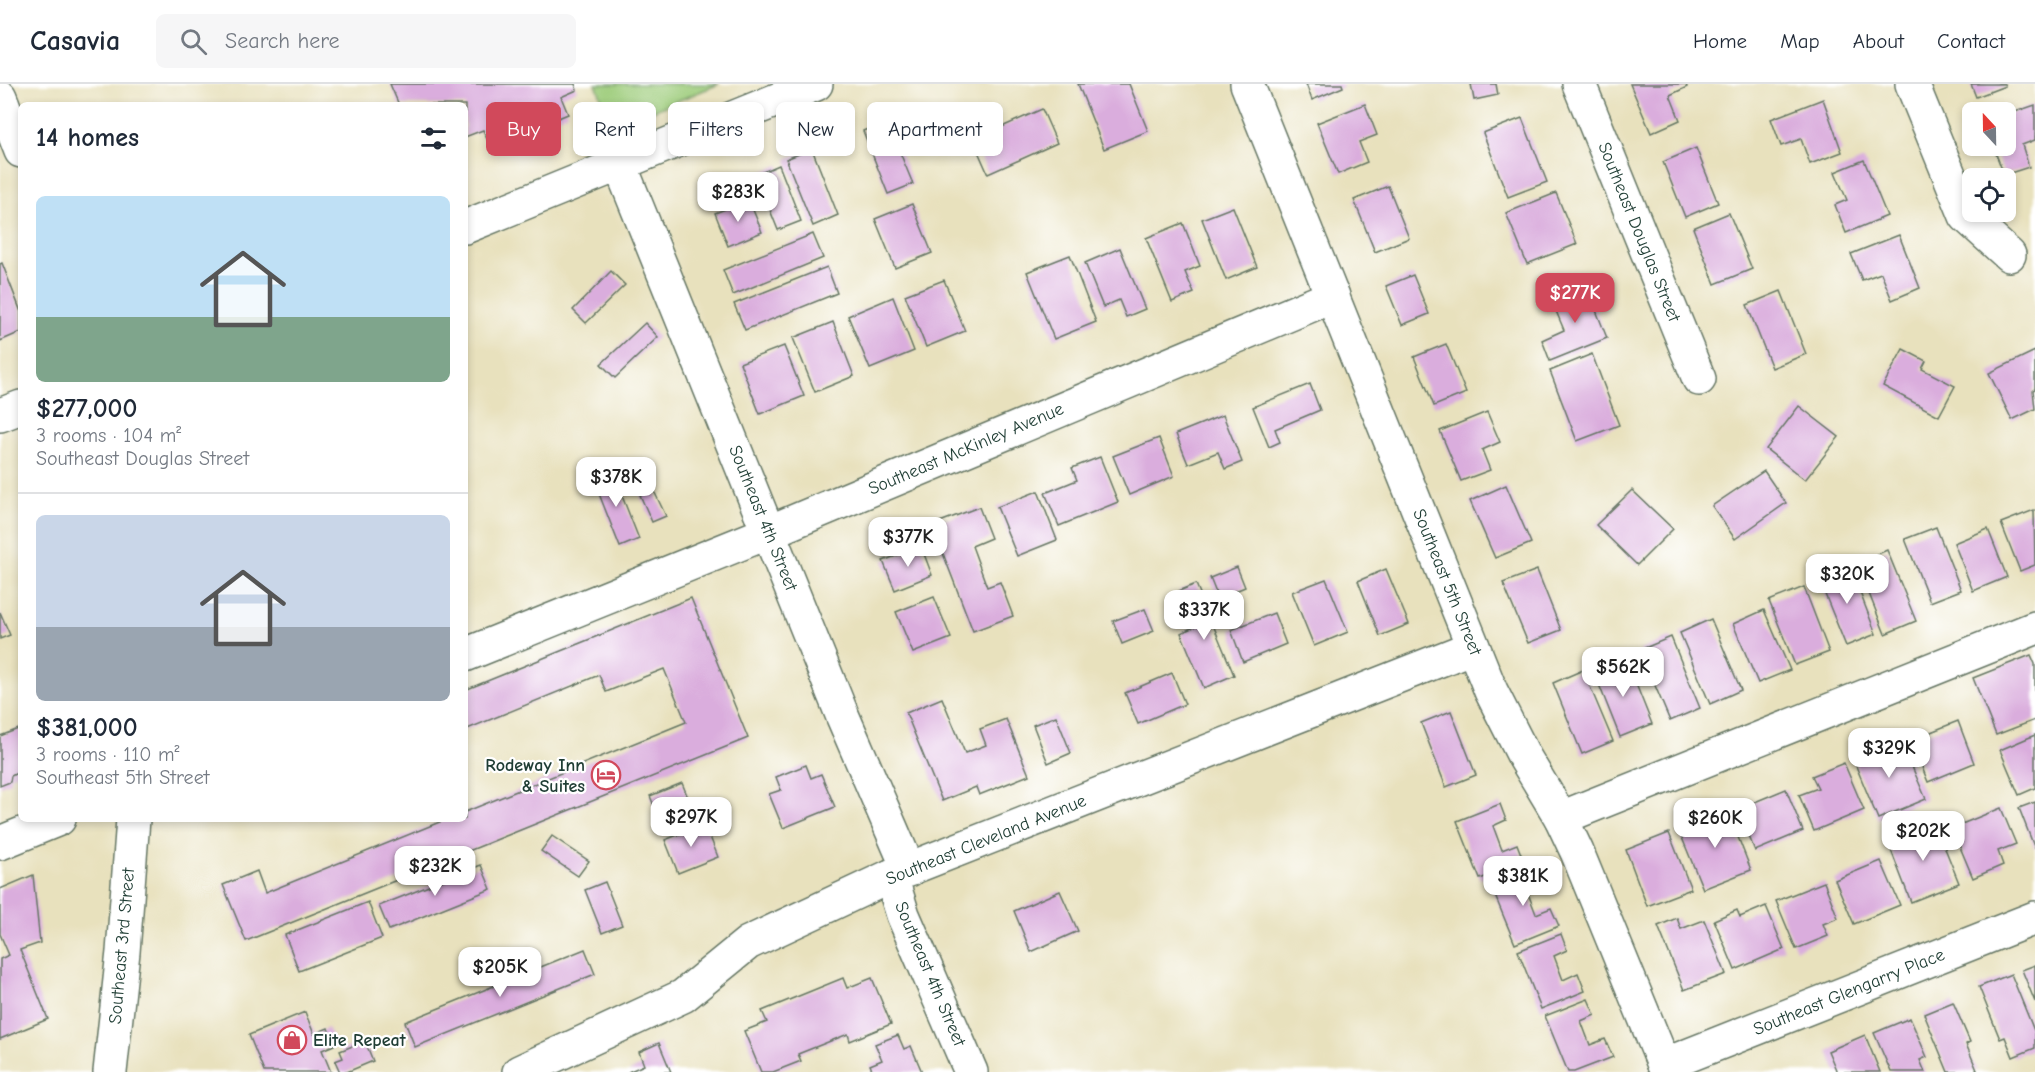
<!DOCTYPE html>
<html lang="en">
<head>
<meta charset="utf-8">
<style>
  body { margin:0; font-family:"Comic Neue",sans-serif; background:#f6f6f7; color:#1f2937; height:100vh; display:flex; flex-direction:column; font-size:22px; white-space:nowrap }
  * { box-sizing:border-box; margin:0 }
  p { font-size:20px; color:#747a83 }
  .icon { flex:none; width:33px; height:33px; fill:none; stroke:currentColor; stroke-width:2; stroke-linecap:round; stroke-linejoin:round }
  .map { position:relative; flex:1; overflow:hidden }
  .panel { position:absolute; left:18px; top:18px; width:450px; height:720px; display:flex; flex-direction:column; background:#fff; border-radius:9px; box-shadow:0 3px 9px #0003 }
  .panel>* { flex:none }
  .guide { position:absolute; left:486px; top:18px; width:570px; height:54px; display:flex; gap:12px }
  .needle { width:39px; rotate:338deg }
  .tools { position:absolute; left:1962px; top:18px; display:grid; gap:12px }
  .tools a { display:grid; place-items:center; width:54px; height:54px; border-radius:9px; background:#fff; box-shadow:0 3px 9px #0003; font-size:30px }
  .price { position:absolute; translate:-50% -51px; padding:0 14px; border-radius:12px; background:#fff; color:#222; font-size:20px; line-height:39px; filter:drop-shadow(0 2px 3px #0008) }
  .price::after { content:''; position:absolute; left:50%; top:36px; width:18px; height:14px; margin-left:-9px; background:inherit; clip-path:polygon(0 0,100% 0,50% 100%) }
  .price.selected { background:#d1495b; color:#fff }
  ul { padding:0; list-style:none }
  li { display:grid; align-content:center; gap:12px; height:318px; padding:0 18px }
  li+li { border-top:2px solid #e0e1e3 }
  li span { display:grid; place-items:center; height:186px; border-radius:9px; color:#555 }
  li>.icon { margin-inline-start:auto }
  span .icon { width:108px; height:108px; fill:#fffc; stroke-width:1 }
  li b { font-size:26px }
  h2 { display:flex; justify-content:space-between; align-items:center; height:72px; padding:0 18px; font-size:26px }
  .tag { padding:0 21px; border-radius:9px; background:#fff; box-shadow:0 3px 9px #0003; font-size:21px; line-height:54px }
  .tag.selected { background:#d1495b; color:#fff }
  header { display:flex; align-items:center; gap:36px; box-sizing:border-box; height:84px; padding:0 30px; background:#fff; border-bottom:2px solid #e0e1e3 }
  header strong { font-size:28px }
  nav { display:flex; gap:33px; margin-inline-start:auto; font-size:21px }
  .search { width:420px; height:54px; background:#f6f6f7; display:flex; align-items:center; gap:15px; box-sizing:border-box; padding:0 21px; border-radius:9px; color:#747a83; font-size:22px }
  .map>svg:first-child { display:block }
</style>
</head>
<body>
<header>
<strong>Casavia</strong>
<div class="search"><svg class="icon" aria-label="search" viewBox="0 0 24 24"><circle cx="10" cy="10" r="6"/><path d="M15 15l6 6"/></svg>Search here</div>
<nav><a>Home</a><a>Map</a><a>About</a><a>Contact</a></nav>
</header>
<div class="map">
<svg width="2035" height="988" viewBox="0 0 2035 988">
  <rect width="100%" height="100%" fill="#fff"/>
  <filter id="ink" filterUnits="userSpaceOnUse"><feTurbulence type="fractalNoise" baseFrequency=".0167" numOctaves="2"/><feDisplacementMap in="SourceGraphic" scale="12" xChannelSelector="R" yChannelSelector="G"/><feConvolveMatrix kernelMatrix="1 2 1 2 8 2 1 2 1" color-interpolation-filters="sRGB"/></filter>
  <filter id="wash" filterUnits="userSpaceOnUse"><feTurbulence type="fractalNoise" baseFrequency=".008" numOctaves="4" result="noise"/><feDisplacementMap in="SourceGraphic" scale="24" xChannelSelector="R" yChannelSelector="G"/><feGaussianBlur stdDeviation="1.35" result="paint"/><feColorMatrix in="noise" values="0 0 0 0 0 0 0 0 0 0 0 0 0 0 0 0 0 1.4 0 .05"/><feComposite in="paint" operator="in"/></filter>
  <g filter="url(#wash)">
    <rect width="100%" height="100%" fill="#e8e1bd"/>
    <path fill="#9dcc7a" stroke="#5e8457" stroke-width="1.5" d="M596,0H719L613,43Z"/>
    <g id="blocks">
      <g fill="#daaddd">
        <path d="M390,0H575L577,6L561,13L568,30L490,62L483,46L465,53V21H399Z"/>
        <path d="M1078,0H1129L1148,47L1104,65Z"/>
        <path d="M1306,0H1342L1343,3L1312,16Z"/>
        <path d="M1471,0H1496L1498,11L1474,16Z"/>
        <path d="M1630,0H1686L1687,3L1670,11L1680,36L1651,49Z"/>
        <path d="M1971,0H2004L2005,2L1976,13Z"/>
        <path d="M1823,15L1842,68L1810,80L1801,55L1781,62L1771,35Z"/>
        <path d="M1365,20L1377,51L1359,58L1367,78L1338,90L1317,39Z"/>
        <path d="M2035,21V56L2022,61L2029,83L2004,91L1993,62H2006V31Z"/>
        <path d="M1042,25L1057,59L988,90L973,56Z"/>
        <path d="M1522,34L1547,98L1508,113L1483,49Z"/>
        <path d="M887,37L913,100L888,110L863,47Z"/>
        <path d="M1696,64L1718,119L1685,133L1663,78Z"/>
        <path d="M812,65L838,131L813,142L786,75Z"/>
        <path d="M1864,76L1887,132L1846,149L1835,121L1847,116L1835,88Z"/>
        <path d="M779,81L801,137L778,146L756,91Z"/>
        <path d="M1388,102L1409,154L1375,168L1354,116Z"/>
        <path d="M1556,109L1577,160L1527,180L1506,129Z"/>
        <path d="M749,116L762,148L728,162L715,129Z"/>
        <path d="M912,120L932,169L895,184L875,135Z"/>
        <path d="M1233,123L1257,183L1226,196L1202,135Z"/>
        <path d="M1729,129L1752,185L1715,200L1693,144Z"/>
        <path d="M1183,139L1200,182L1185,188L1194,209L1172,218L1146,154Z"/>
        <path d="M813,150L823,174L733,211L723,186Z"/>
        <path d="M1899,151L1920,204L1892,216L1881,189L1862,196L1851,170Z"/>
        <path d="M1120,164L1145,225L1126,233L1119,216L1103,223L1085,179Z"/>
        <path d="M1070,171L1096,238L1054,255L1027,188Z"/>
        <path d="M2,179L21,228V248L0,257V180Z"/>
        <path d="M827,183L837,209L745,246L734,220Z"/>
        <path d="M611,187L625,201L586,239L573,226Z"/>
        <path d="M1413,191L1429,230L1402,241L1386,202Z"/>
        <path d="M944,196L965,247L926,263L905,211Z"/>
        <path d="M1586,201L1607,254L1550,277L1542,256L1564,246L1551,215Z"/>
        <path d="M1781,207L1806,270L1772,284L1747,221Z"/>
        <path d="M893,213L914,267L870,285L848,232Z"/>
        <path d="M833,238L854,292L815,308L793,254Z"/>
        <path d="M645,239L658,253L615,294L601,280Z"/>
        <path d="M1446,260L1466,309L1434,322L1414,273Z"/>
        <path d="M784,262L804,312L760,330L740,279Z"/>
        <path d="M1903,265L1926,277L1922,285L1955,302L1939,332L1883,302Z"/>
        <path d="M2035,267V305L2033,306L2035,325L2012,336L1989,289Z"/>
        <path d="M1592,270L1619,341L1577,357L1550,287Z"/>
        <path d="M1310,300L1320,326L1275,345L1280,358L1269,363L1253,323Z"/>
        <path d="M1799,322L1839,353L1805,396L1766,365Z"/>
        <path d="M1487,328L1500,358L1482,366L1490,386L1461,397L1440,347Z"/>
        <path d="M1223,331L1242,378L1225,385L1218,368L1188,380L1176,350Z"/>
        <path d="M1159,354L1174,392L1129,411L1113,372Z"/>
        <path d="M1100,373L1118,418L1059,442L1045,409L1077,396L1072,384Z"/>
        <path d="M611,384L639,455L620,463L592,392Z"/>
        <path d="M1764,387L1786,419L1735,455L1712,422Z"/>
        <path d="M1506,401L1531,459L1495,474L1470,417Z"/>
        <path d="M653,405L666,432L652,438L640,411Z"/>
        <path d="M1632,406L1673,445L1637,481L1596,441Z"/>
        <path d="M1038,407L1057,456L1017,472L997,423Z"/>
        <path d="M979,423L991,454L972,462L987,503L1000,498L1013,532L973,547L932,441Z"/>
        <path d="M2034,426L2035,481L2020,487L2001,439Z"/>
        <path d="M1936,443L1961,506L1930,518L1905,455Z"/>
        <path d="M1988,445L2007,493L1973,507L1954,459Z"/>
        <path d="M921,462L932,491L895,506L883,477Z"/>
        <path d="M1887,466L1916,537L1885,550L1857,479Z"/>
        <path d="M1849,480L1876,550L1846,562L1818,493Z"/>
        <path d="M1237,483L1245,503L1218,514L1210,494Z"/>
        <path d="M1386,485L1409,540L1380,552L1358,497Z"/>
        <path d="M1537,486L1561,546L1528,559L1503,499Z"/>
        <path d="M1326,495L1348,548L1314,562L1292,508Z"/>
        <path d="M1196,500L1234,591L1204,604L1181,549L1194,543L1179,507Z"/>
        <path d="M1804,503L1829,568L1795,581L1769,517Z"/>
        <path d="M934,513L951,554L913,569L896,528Z"/>
        <path d="M691,514L748,654L246,857L223,801L257,787L265,809L447,735H465V728L686,638L664,585L606,608L599,591L465,646V606Z"/>
        <path d="M1145,525L1154,547L1122,560L1113,537Z"/>
        <path d="M1764,526L1790,586L1758,599L1733,540Z"/>
        <path d="M0,528L10,551L0,555Z"/>
        <path d="M1274,529L1286,560L1243,578L1231,546Z"/>
        <path d="M1711,535L1741,606L1710,620L1680,549Z"/>
        <path d="M1671,553L1700,624L1670,637L1640,566Z"/>
        <path d="M2031,571L2035,580V636L1996,651L1973,594Z"/>
        <path d="M1626,575L1652,640L1620,653L1594,588Z"/>
        <path d="M1583,586L1613,657L1582,670L1553,599Z"/>
        <path d="M1172,589L1185,620L1138,640L1125,609Z"/>
        <path d="M942,614L965,669L986,661L980,645L1006,635L1029,691L979,711L976,703L942,717L906,629Z"/>
        <path d="M1451,627L1476,691L1446,703L1421,639Z"/>
        <path d="M1056,632L1071,669L1048,679L1033,641Z"/>
        <path d="M1958,637L1974,679L1928,698L1911,656Z"/>
        <path d="M21,644V687L11,692L10,698L0,702V652Z"/>
        <path d="M2035,651V704L2019,711L2000,666Z"/>
        <path d="M1900,655L1926,715L1878,735L1853,675Z"/>
        <path d="M1844,679L1864,726L1814,747L1799,711L1818,704L1812,692Z"/>
        <path d="M806,681L811,694L821,690L835,723L783,744L769,710L781,706L776,693Z"/>
        <path d="M682,699L691,721L659,734L650,712Z"/>
        <path d="M1786,705L1803,747L1755,767L1738,725Z"/>
        <path d="M2035,718V765L2019,724Z"/>
        <path d="M1500,720L1506,736L1493,742L1502,766L1517,760L1524,778L1480,795L1457,737Z"/>
        <path d="M2001,724L2016,760L1998,767L2003,781L1973,794L1952,744Z"/>
        <path d="M1727,725L1751,786L1703,805L1678,744Z"/>
        <path d="M1934,737L1959,799L1911,818L1887,756Z"/>
        <path d="M705,740L718,773L678,789L665,756Z"/>
        <path d="M1669,749L1691,805L1647,822L1626,766Z"/>
        <path d="M552,752L589,777L578,792L541,767Z"/>
        <path d="M1881,777L1900,821L1854,840L1835,796Z"/>
        <path d="M481,781L491,805L389,846L379,822Z"/>
        <path d="M1534,785L1541,801L1527,807L1536,830L1551,824L1559,842L1515,860L1491,802Z"/>
        <path d="M33,791L40,859L20,866L48,935L0,955V875L9,871L0,850V805Z"/>
        <path d="M605,798L622,841L602,849L585,806Z"/>
        <path d="M1824,798L1838,834L1823,840L1828,852L1796,865L1776,817Z"/>
        <path d="M1060,807L1078,847L1031,868L1014,827Z"/>
        <path d="M368,818L382,854L299,887L285,851Z"/>
        <path d="M1766,822L1784,865L1735,886L1714,836L1737,826L1740,833Z"/>
        <path d="M1677,834L1681,845L1704,836L1726,890L1684,906L1658,842Z"/>
        <path d="M1561,850L1567,866L1554,872L1563,896L1578,889L1585,907L1541,925L1518,867Z"/>
        <path d="M585,865L595,890L415,963L405,938Z"/>
        <path d="M2035,881V918L2022,886Z"/>
        <path d="M2011,890L2035,949V964L2013,973L2005,953L2000,955L1979,903Z"/>
        <path d="M843,894L847,904L872,894L891,940L850,957L848,950L798,970L801,977L773,988H761L744,947L767,938L762,927Z"/>
        <path d="M1588,915L1595,931L1581,937L1590,961L1605,955L1613,973L1574,988H1568L1545,932Z"/>
        <path d="M1953,918L1970,958L1966,960L1977,986L1971,988H1948L1924,930Z"/>
        <path d="M305,928L314,950L328,944L334,961L322,966L331,988H264L249,951Z"/>
        <path d="M1910,934L1927,973L1920,976L1925,988H1891L1874,949Z"/>
        <path d="M898,951L904,965L911,962L922,988H873L870,981L882,976L875,960Z"/>
        <path d="M1865,951L1880,988H1837L1828,967Z"/>
        <path d="M365,957L373,977L347,988H340L335,977L343,974L340,967Z"/>
        <path d="M659,959L671,988H628L644,981L639,968Z"/>
      </g>
    </g>
  </g>
  <g filter="url(#ink)">
    <use href="#blocks" fill-opacity="0" stroke="#657664" stroke-width="1.5"/>
    <g fill="none" stroke-linecap="round" stroke-linejoin="round">
      <g stroke="#657664" stroke-width="36">
        <g id="minor">
          <path d="M1247,0L1491,607L1525,674L1561,734L1577,768L1667,988"/>
          <path d="M1579,0L1699,295"/>
          <path d="M1912,0L1966,132L2009,171"/>
          <path d="M620,81L843,633L909,786"/>
          <path d="M465,143L816,0"/>
          <path d="M0,331L21,323"/>
          <path d="M465,571L769,448L1333,212"/>
          <path d="M1561,734L2035,544"/>
          <path d="M0,759L59,735"/>
          <path d="M891,792L903,831L971,988"/>
          <path d="M1664,981L2035,834"/>
          <path d="M519,988L683,912L748,859L891,792L1473,563"/>
        </g>
      </g>
      <g stroke="#657664" stroke-width="36">
        <g id="major">
          <path d="M0,13L21,67"/>
          <path d="M110,988L123,868L133,735"/>
        </g>
      </g>
      <use href="#minor" stroke="#fff" stroke-width="33"/>
      <use href="#major" stroke="#fff" stroke-width="33"/>
    </g>
  </g>
  <defs>
    <g id="hotel-ring" transform="scale(1.5)"><circle r="9.5" fill="#fff" stroke="#d1495b" stroke-width="1.5"/><path d="M-6-4.5h1.5V1H6V5H4.5V3h-9V5H-6ZM-4 0a1.8 1.8 0 1 1 3.6 0ZM.5 0V-2.5h3Q6-2.5 6 0Z" fill="#d1495b"/></g>
    <g id="shop-ring" transform="scale(1.5)"><circle r="9.5" fill="#fff" stroke="#d1495b" stroke-width="1.5"/><path d="M-5-2.5h2.3a2.7 3.5 0 0 1 5.4 0H5L5.5 6h-11ZM-1.5-2.5h3a1.5 2.3 0 0 0-3 0Z" fill="#d1495b"/></g>
  </defs>
  <g fill-rule="evenodd">
    <use href="#hotel-ring" x="606" y="691"/>
    <use href="#shop-ring" x="292" y="956"/>
  </g>
  <g text-anchor="middle" dominant-baseline="central" stroke-width="4.5" stroke-linejoin="round" paint-order="stroke">
    <g font-size="18" fill="#1f3d34" stroke="#fff">
      <text transform="translate(1639 148) rotate(68)">Southeast Douglas Street</text>
      <text transform="translate(966 365) rotate(-23)">Southeast McKinley Avenue</text>
      <text transform="translate(763 434) rotate(68)">Southeast 4th Street</text>
      <text transform="translate(1447 498) rotate(68)">Southeast 5th Street</text>
      <text transform="translate(986 756) rotate(-22)">Southeast Cleveland Avenue</text>
      <text transform="translate(122 862) rotate(-85)">Southeast 3rd Street</text>
      <text transform="translate(930 890) rotate(67)">Southeast 4th Street</text>
      <text transform="translate(1849 908) rotate(-22)">Southeast Glengarry Place</text>
    </g>
    <g font-size="18" font-weight="bold" fill="#1f3d34" stroke="#fff" text-anchor="end">
      <text x="585" y="681">Rodeway Inn<tspan x="585" dy="21">&amp; Suites</tspan></text>
      <text x="313" y="956" text-anchor="start">Elite Repeat</text>
    </g>
  </g>
</svg>
<div class="tools">
<a><svg class="needle" viewBox="-14 -14 28 28"><path d="M0-13l5 13h-10z" fill="#e53935"/><path d="M0 13l5-13h-10z" fill="#747a83"/></svg></a>
<a><svg class="icon" aria-label="locate" viewBox="0 0 24 24"><circle cx="12" cy="12" r="6"/><path d="M12 2v4M12 18v4M2 12h4M18 12h4"/></svg></a>
</div>
<b class="price" style="left:738px;top:139px">$283K</b>
<b class="price selected" style="left:1575px;top:240px">$277K</b>
<b class="price" style="left:616px;top:424px">$378K</b>
<b class="price" style="left:908px;top:484px">$377K</b>
<b class="price" style="left:1847px;top:521px">$320K</b>
<b class="price" style="left:1204px;top:557px">$337K</b>
<b class="price" style="left:1623px;top:614px">$562K</b>
<b class="price" style="left:1889px;top:695px">$329K</b>
<b class="price" style="left:691px;top:764px">$297K</b>
<b class="price" style="left:1715px;top:765px">$260K</b>
<b class="price" style="left:1923px;top:778px">$202K</b>
<b class="price" style="left:435px;top:813px">$232K</b>
<b class="price" style="left:1523px;top:823px">$381K</b>
<b class="price" style="left:500px;top:914px">$205K</b>
<div class="guide">
<a class="tag selected">Buy</a>
<a class="tag">Rent</a>
<a class="tag">Filters</a>
<a class="tag">New</a>
<a class="tag">Apartment</a>
</div>
<section class="panel">
<h2>14 homes<svg class="icon" aria-label="filters" viewBox="0 0 24 24"><path d="M4 7h16M4 17h16"/><circle cx="9" cy="7" r="2"/><circle cx="15" cy="17" r="2"/></svg></h2>
<ul>
<li><span style="background:linear-gradient(#bfe0f5 65%,#7fa58c 0)"><svg class="icon" aria-label="home" viewBox="0 0 24 24"><path d="M3 11l9-7 9 7M6 9v11h12V9"/></svg></span><div><b>$277,000</b><p>3 rooms · 104 m²</p><p>Southeast Douglas Street</p></div></li>
<li><span style="background:linear-gradient(#c9d6e8 60%,#9aa5b1 0)"><svg class="icon" aria-label="home" viewBox="0 0 24 24"><path d="M3 11l9-7 9 7M6 9v11h12V9"/></svg></span><div><b>$381,000</b><p>3 rooms · 110 m²</p><p>Southeast 5th Street</p></div></li>
</ul>
</section>
</div>
</body>
</html>
